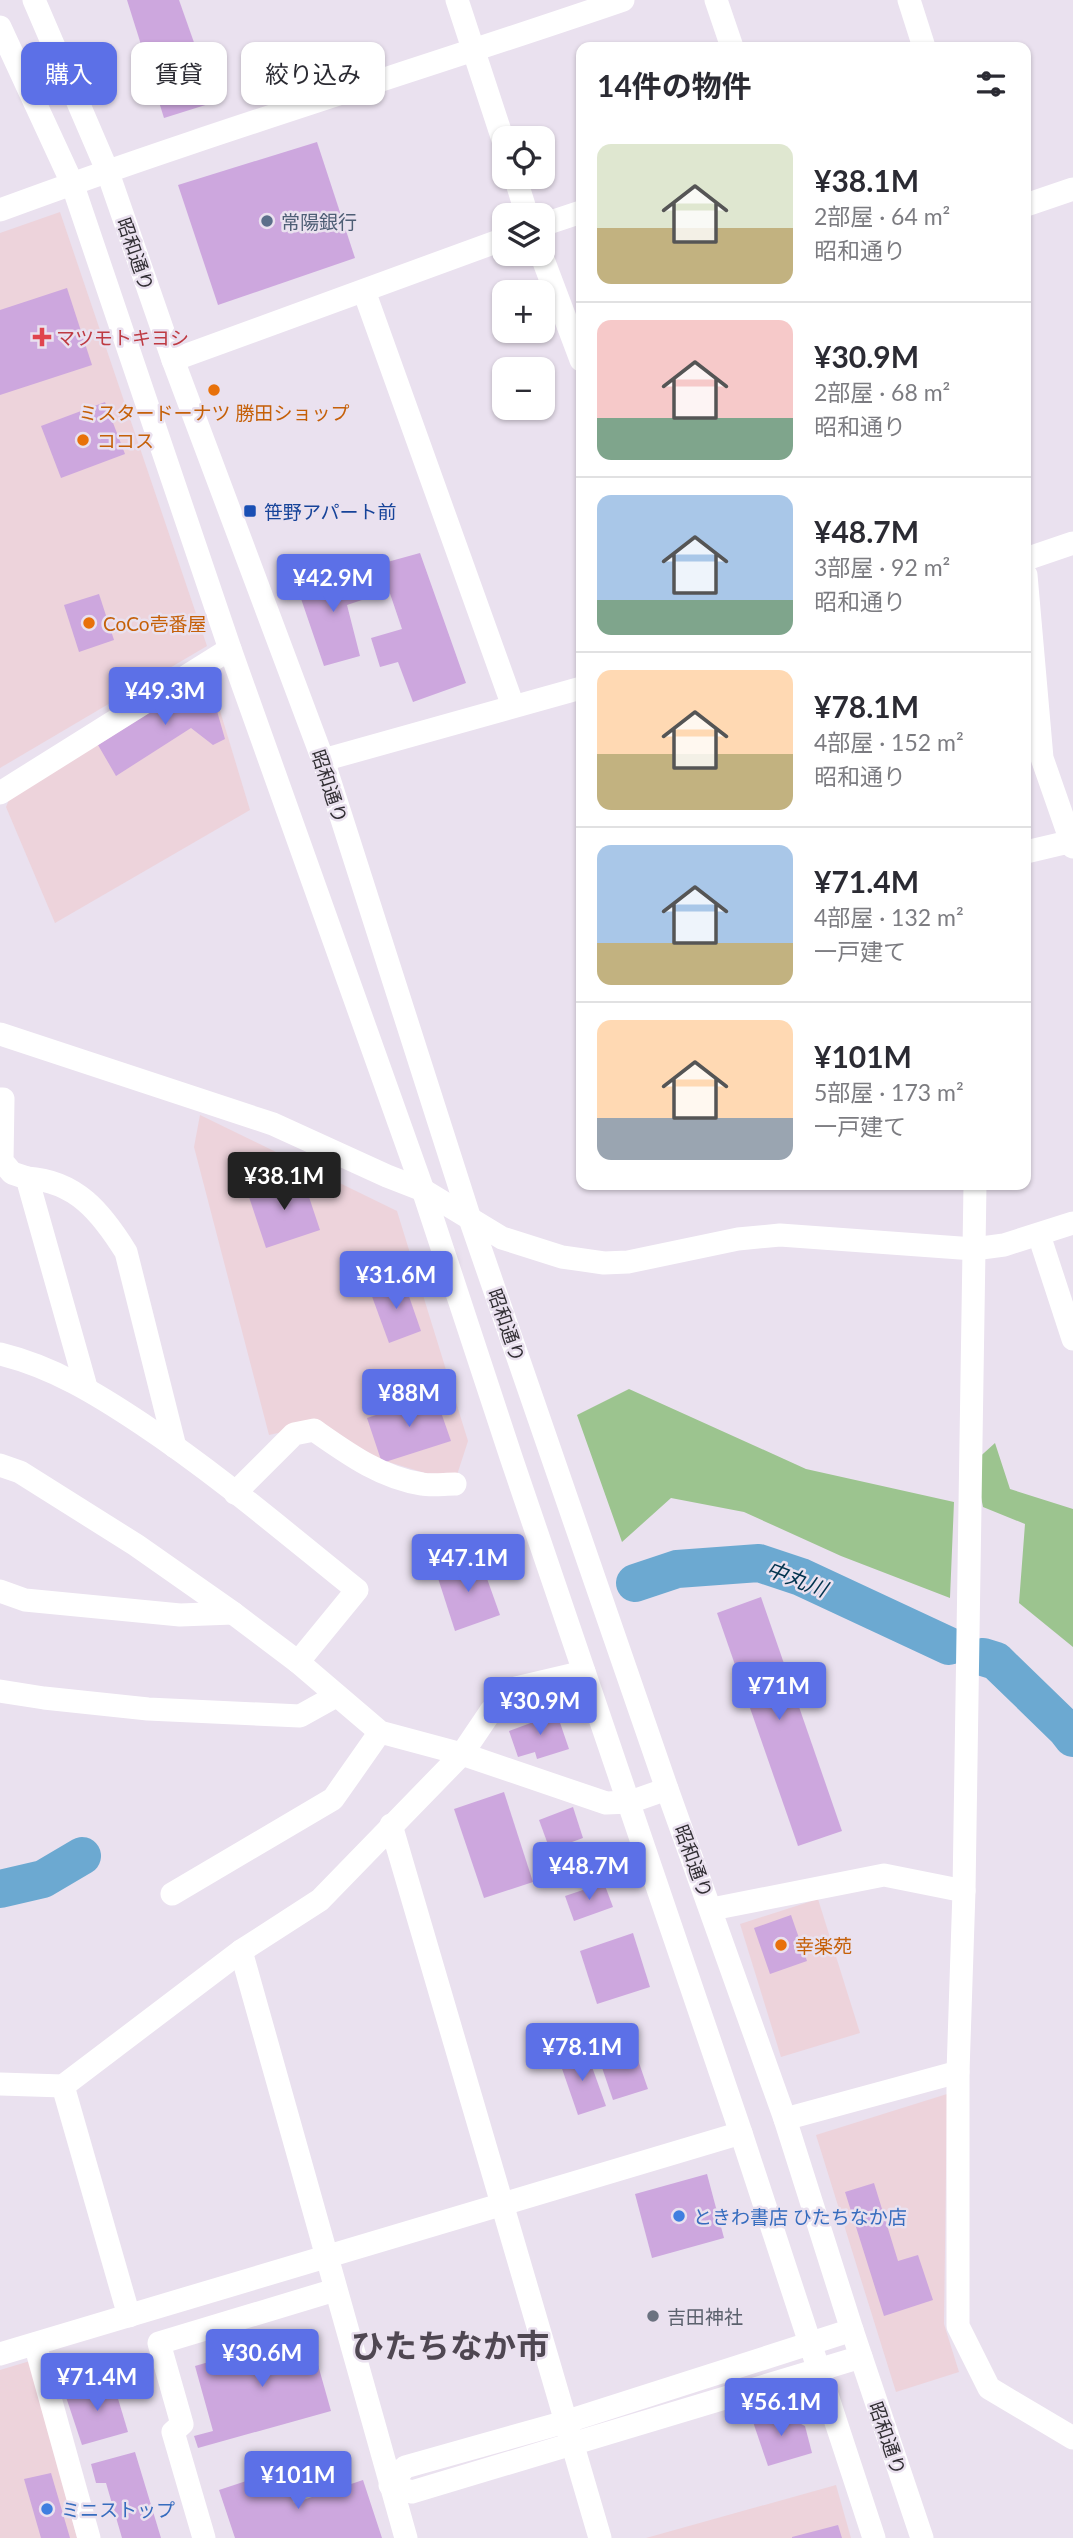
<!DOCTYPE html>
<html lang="ja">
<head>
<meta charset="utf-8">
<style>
  body { margin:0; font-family:Lato,"Noto Sans JP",sans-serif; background:#f7f7f7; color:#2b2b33; height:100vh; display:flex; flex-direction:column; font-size:26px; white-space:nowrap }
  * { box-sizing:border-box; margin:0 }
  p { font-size:23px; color:#7c7c81 }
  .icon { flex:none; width:38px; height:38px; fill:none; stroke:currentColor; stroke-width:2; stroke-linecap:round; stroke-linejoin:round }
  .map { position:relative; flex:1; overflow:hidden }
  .sheet { position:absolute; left:576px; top:42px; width:455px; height:1148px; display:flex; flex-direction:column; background:#fff; border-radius:14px; box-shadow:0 2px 5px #0004 }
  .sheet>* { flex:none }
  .hud { position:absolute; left:21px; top:42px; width:450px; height:63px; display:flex; gap:14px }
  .buttons { position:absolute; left:492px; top:126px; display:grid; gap:14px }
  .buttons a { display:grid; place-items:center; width:63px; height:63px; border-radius:14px; background:#fff; box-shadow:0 2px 5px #0004; font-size:35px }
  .price { position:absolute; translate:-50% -60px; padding:0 16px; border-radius:7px; background:#5c70e7; color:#fff; font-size:23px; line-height:46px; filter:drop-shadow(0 2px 4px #0008) }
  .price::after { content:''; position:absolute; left:50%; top:42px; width:21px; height:16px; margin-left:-10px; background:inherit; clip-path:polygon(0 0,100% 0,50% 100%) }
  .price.on { background:#222; color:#fff }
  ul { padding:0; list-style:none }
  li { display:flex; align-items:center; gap:21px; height:175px; padding:0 21px }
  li+li { border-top:2px solid #e1e1e2 }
  li span { display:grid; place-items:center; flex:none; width:196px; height:140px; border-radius:14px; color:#555 }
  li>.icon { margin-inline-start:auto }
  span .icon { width:84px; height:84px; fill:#fffc; stroke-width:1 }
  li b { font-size:30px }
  h2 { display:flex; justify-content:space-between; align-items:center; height:84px; padding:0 21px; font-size:30px }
  .chip { padding:0 24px; border-radius:14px; background:#fff; box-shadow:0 2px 5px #0004; font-size:24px; line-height:63px }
  .chip.on { background:#5c70e7; color:#fff }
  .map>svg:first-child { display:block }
</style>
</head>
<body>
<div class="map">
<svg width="1073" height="2538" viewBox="0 0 1073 2538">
  <rect width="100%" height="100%" fill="#eae1ef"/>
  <g fill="#edd3db">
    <path d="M60,212L207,646L0,768V233Z"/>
    <path d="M208,671L250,810L55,923L6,807L11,795Z"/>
    <path d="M200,1115L397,1211L468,1441L457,1475L425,1473L372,1457L323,1423L269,1435L194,1147Z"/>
    <path d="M818,1899L860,2033L781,2057L740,1924Z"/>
    <path d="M947,2094L944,2324L959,2372L896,2392L816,2135Z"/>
    <path d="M30,2361L77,2538H0V2370Z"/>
    <path d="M836,2485L851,2538H646Z"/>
  </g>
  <g fill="#9cc48f">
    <path d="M629,1389L806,1469L954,1502L950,1598L841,1556L744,1512L671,1498L622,1542L577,1415Z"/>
    <path d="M995,1443L1010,1489L1073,1509V1647L1019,1603L1025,1524L983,1507L974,1462Z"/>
  </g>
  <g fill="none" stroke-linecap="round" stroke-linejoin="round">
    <g stroke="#6ca9d1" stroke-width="38">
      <path d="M635,1583L677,1569L759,1563L801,1577L949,1646"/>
      <path d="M983,1657L996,1661L1066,1729L1073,1738"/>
      <path d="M0,1889L43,1879L82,1856"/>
    </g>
  </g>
  <g fill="#cda7de">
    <path d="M127,0H179L215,102L164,118Z"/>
    <path d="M317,142L355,258L218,305L178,185Z"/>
    <path d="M67,288L92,365L0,395V310Z"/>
    <path d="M105,402L125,454L61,478L41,426Z"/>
    <path d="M420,553L466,683L413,702L398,662L380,667L371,638L402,629L380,564Z"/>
    <path d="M356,566L365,599L347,605L360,656L324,666L297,587Z"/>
    <path d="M99,594L114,640L79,652L64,605Z"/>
    <path d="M207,676L225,739L213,745L191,728L116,776L98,745Z"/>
    <path d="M302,1176L320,1230L266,1248L248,1194Z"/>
    <path d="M403,1279L421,1331L389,1343L370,1291Z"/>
    <path d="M435,1395L451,1441L382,1463L367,1418Z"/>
    <path d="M480,1559L500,1615L455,1631L436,1572Z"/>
    <path d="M761,1597L842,1831L798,1846L717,1613Z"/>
    <path d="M556,1711L569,1749L537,1759L535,1752L518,1757L509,1731L536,1721L538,1716Z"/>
    <path d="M504,1792L533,1882L484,1898L454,1809Z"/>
    <path d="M573,1807L583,1838L550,1850L539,1820Z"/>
    <path d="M604,1883L613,1907L574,1921L565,1896Z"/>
    <path d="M791,1915L807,1961L770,1974L754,1928Z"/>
    <path d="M633,1933L650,1987L597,2004L580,1951Z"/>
    <path d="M628,2031L648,2089L613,2100L594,2044Z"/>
    <path d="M586,2050L606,2106L578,2115L559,2060Z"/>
    <path d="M707,2174L724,2238L652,2258L635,2194Z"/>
    <path d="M874,2183L898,2261L918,2255L933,2300L884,2316L845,2192Z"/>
    <path d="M309,2333L331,2411L198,2448L194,2436L213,2431L195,2366Z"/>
    <path d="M113,2382L128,2432L82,2445L65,2394Z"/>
    <path d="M776,2411L805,2426L812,2453L768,2466L752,2419Z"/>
    <path d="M135,2452L161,2538H122L106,2483H96L91,2464Z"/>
    <path d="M283,2469L294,2503L363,2480L382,2538H235L219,2490Z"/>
    <path d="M51,2473L70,2538H41L24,2479Z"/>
    <path d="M838,2525L842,2538H792V2537Z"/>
  </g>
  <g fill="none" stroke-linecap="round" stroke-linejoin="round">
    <g stroke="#fff" stroke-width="23">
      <path d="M34,0L107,170L173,360L323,760L469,1216L667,1789L785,2119L852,2330L922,2538"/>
      <path d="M457,0L504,143"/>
      <path d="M716,0L732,47"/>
      <path d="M909,0L924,47"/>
      <path d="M0,27L72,183L230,649L423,1190L511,1457L741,2133L874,2538"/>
      <path d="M515,177L527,215"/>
      <path d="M1026,205L1073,189"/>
      <path d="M0,210C205,134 416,71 623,0"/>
      <path d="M542,225L581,212"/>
      <path d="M541,254L581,360"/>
      <path d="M364,291L513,706"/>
      <path d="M173,360L504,239"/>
      <path d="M1026,559L1073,543"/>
      <path d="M1026,575L1042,758L1073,847"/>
      <path d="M323,760L581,688"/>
      <path d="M0,793L230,649"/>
      <path d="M1026,852L1073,841"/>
      <path d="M0,1034L273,1124L387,1176L423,1190L502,1238L562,1257L604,1263L628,1262L738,1239L780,1235L974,1249L1004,1245L1073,1223"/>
      <path d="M0,1099H3L2,1161L12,1173L27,1178L86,1387"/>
      <path d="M27,1178C76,1181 101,1212 126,1252L175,1447"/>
      <path d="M975,1185L964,1891L958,2072V2326L989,2388L1073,2438"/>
      <path d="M1039,1235L1073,1339"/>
      <path d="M0,1354C53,1367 97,1394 142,1424C217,1474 286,1533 357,1590L298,1662"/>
      <path d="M0,1465L20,1472L136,1545L233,1613L298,1662L380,1732L462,1754L606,1803L630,1802L667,1789"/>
      <path d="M235,1493L294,1434L314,1430C347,1453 381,1478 422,1484C432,1486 444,1484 455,1484"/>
      <path d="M0,1591L25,1600L180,1615L233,1613"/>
      <path d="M0,1691L44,1698L148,1709L300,1716L336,1696"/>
      <path d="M391,1825L600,2538"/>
      <path d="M172,1894L333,1799L380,1732"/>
      <path d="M712,1909L884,1875L964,1891"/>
      <path d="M241,1951L406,2538"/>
      <path d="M0,2084L63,2086L241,1951L320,1900L462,1754L491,1711L516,1688L584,1672"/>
      <path d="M63,2086L129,2316"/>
      <path d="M785,2119L958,2072"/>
      <path d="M852,2330L565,2422L405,2467L390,2485L412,2492L861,2357"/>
      <path d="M35,2344L89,2538"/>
      <path d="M0,2354L741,2133"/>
      <path d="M204,2538L173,2432L182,2424L159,2343L335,2290"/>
    </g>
  </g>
  <circle fill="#5c6f8a" stroke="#eae1ef" stroke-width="2.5" cx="267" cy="221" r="7"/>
  <path fill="#e0444e" stroke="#eae1ef" stroke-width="2.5" d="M38.5 326.5h7v7h7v7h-7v7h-7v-7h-7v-7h7z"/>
  <g fill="#e8710a" stroke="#eae1ef" stroke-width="2.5">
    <circle cx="214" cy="390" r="7"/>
    <circle cx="83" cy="440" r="7"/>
    <circle cx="89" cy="623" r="7"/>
    <circle cx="781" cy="1945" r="7"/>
  </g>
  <rect fill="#1a4fb4" stroke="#eae1ef" stroke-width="2.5" x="243" y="504" width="14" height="14" rx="3.5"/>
  <g fill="#3f7fe0" stroke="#eae1ef" stroke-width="2.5">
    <circle cx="679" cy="2216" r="7"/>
    <circle cx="47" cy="2509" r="7"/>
  </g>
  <circle fill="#6b7280" stroke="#eae1ef" stroke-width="2.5" cx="653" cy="2316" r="7"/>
  <g text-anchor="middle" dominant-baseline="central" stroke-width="5" stroke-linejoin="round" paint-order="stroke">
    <g font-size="19" fill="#4e5e75" stroke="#eae1ef" text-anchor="start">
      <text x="281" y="221">常陽銀行</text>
    </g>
    <g font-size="19" fill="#312e33" stroke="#eae1ef">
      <text transform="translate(136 254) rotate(71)">昭和通り</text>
      <text transform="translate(330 786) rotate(72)">昭和通り</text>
      <text transform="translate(507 1325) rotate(71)">昭和通り</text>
      <text transform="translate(694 1861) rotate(70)">昭和通り</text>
      <text transform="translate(888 2438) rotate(71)">昭和通り</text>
    </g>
    <g font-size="19" fill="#be3a42" stroke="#eae1ef" text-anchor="start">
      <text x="56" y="337">マツモトキヨシ</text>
    </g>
    <g font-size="19" fill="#c56008" stroke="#eae1ef" text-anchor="start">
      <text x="214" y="412" text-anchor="middle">ミスタードーナツ 勝田ショップ</text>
      <text x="97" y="440">ココス</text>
      <text x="103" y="623">CoCo壱番屋</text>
      <text x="795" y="1945">幸楽苑</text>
    </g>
    <g font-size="19" fill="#164399" stroke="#eae1ef" text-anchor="start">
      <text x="264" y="511">笹野アパート前</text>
    </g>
    <g font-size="19" fill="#366cbe" stroke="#eae1ef" text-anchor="start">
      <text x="693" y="2216">ときわ書店 ひたちなか店</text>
      <text x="61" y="2509">ミニストップ</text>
    </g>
    <g font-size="19" fill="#5b616d" stroke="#eae1ef" text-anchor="start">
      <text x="667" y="2316">吉田神社</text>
    </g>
    <g font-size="21" font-style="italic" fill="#00334e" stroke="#eae1ef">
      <text transform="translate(797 1578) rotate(21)">中丸川</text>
    </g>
    <g font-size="33" font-weight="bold" fill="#4f4752" stroke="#eae1ef">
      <text x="450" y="2345">ひたちなか市</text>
    </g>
  </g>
</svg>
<div class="buttons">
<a><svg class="icon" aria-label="locate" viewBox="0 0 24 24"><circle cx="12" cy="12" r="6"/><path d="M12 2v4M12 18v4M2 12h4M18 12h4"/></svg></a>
<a><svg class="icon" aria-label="layers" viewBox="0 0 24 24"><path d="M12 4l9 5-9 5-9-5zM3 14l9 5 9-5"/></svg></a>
<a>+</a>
<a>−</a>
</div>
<b class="price" style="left:333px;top:614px">¥42.9M</b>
<b class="price" style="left:165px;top:727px">¥49.3M</b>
<b class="price on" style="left:284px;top:1212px">¥38.1M</b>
<b class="price" style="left:396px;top:1311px">¥31.6M</b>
<b class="price" style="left:409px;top:1429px">¥88M</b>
<b class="price" style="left:468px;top:1594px">¥47.1M</b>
<b class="price" style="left:779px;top:1722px">¥71M</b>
<b class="price" style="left:540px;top:1737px">¥30.9M</b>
<b class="price" style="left:589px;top:1902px">¥48.7M</b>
<b class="price" style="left:582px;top:2083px">¥78.1M</b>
<b class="price" style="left:262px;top:2389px">¥30.6M</b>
<b class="price" style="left:97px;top:2413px">¥71.4M</b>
<b class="price" style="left:781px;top:2438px">¥56.1M</b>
<b class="price" style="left:298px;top:2511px">¥101M</b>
<div class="hud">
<a class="chip on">購入</a>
<a class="chip">賃貸</a>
<a class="chip">絞り込み</a>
</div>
<section class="sheet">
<h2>14件の物件<svg class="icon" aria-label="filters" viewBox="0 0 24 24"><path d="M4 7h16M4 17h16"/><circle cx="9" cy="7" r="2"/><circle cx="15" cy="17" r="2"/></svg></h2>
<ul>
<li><span style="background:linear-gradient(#dfe7d0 60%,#c2b280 0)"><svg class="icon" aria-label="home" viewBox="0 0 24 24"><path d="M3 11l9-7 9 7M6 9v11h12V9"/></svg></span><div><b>¥38.1M</b><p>2部屋 · 64 m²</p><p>昭和通り</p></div></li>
<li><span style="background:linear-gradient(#f6c9c9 70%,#7fa58c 0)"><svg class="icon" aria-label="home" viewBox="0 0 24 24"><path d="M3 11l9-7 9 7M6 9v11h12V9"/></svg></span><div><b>¥30.9M</b><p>2部屋 · 68 m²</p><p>昭和通り</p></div></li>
<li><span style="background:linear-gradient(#a9c7e8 75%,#7fa58c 0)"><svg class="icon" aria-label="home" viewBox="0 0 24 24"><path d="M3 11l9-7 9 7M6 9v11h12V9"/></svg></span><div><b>¥48.7M</b><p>3部屋 · 92 m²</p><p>昭和通り</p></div></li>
<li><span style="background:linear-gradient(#ffd9b3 60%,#c2b280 0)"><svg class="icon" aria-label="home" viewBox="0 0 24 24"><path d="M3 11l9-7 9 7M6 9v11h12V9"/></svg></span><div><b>¥78.1M</b><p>4部屋 · 152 m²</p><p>昭和通り</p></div></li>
<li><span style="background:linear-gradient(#a9c7e8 70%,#c2b280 0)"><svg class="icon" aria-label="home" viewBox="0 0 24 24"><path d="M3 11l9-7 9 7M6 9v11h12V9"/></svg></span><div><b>¥71.4M</b><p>4部屋 · 132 m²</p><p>一戸建て</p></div></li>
<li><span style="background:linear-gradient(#ffd9b3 70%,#9aa5b1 0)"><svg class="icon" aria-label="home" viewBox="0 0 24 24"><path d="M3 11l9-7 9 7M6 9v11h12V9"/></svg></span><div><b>¥101M</b><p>5部屋 · 173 m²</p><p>一戸建て</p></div></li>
</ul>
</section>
</div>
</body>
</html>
